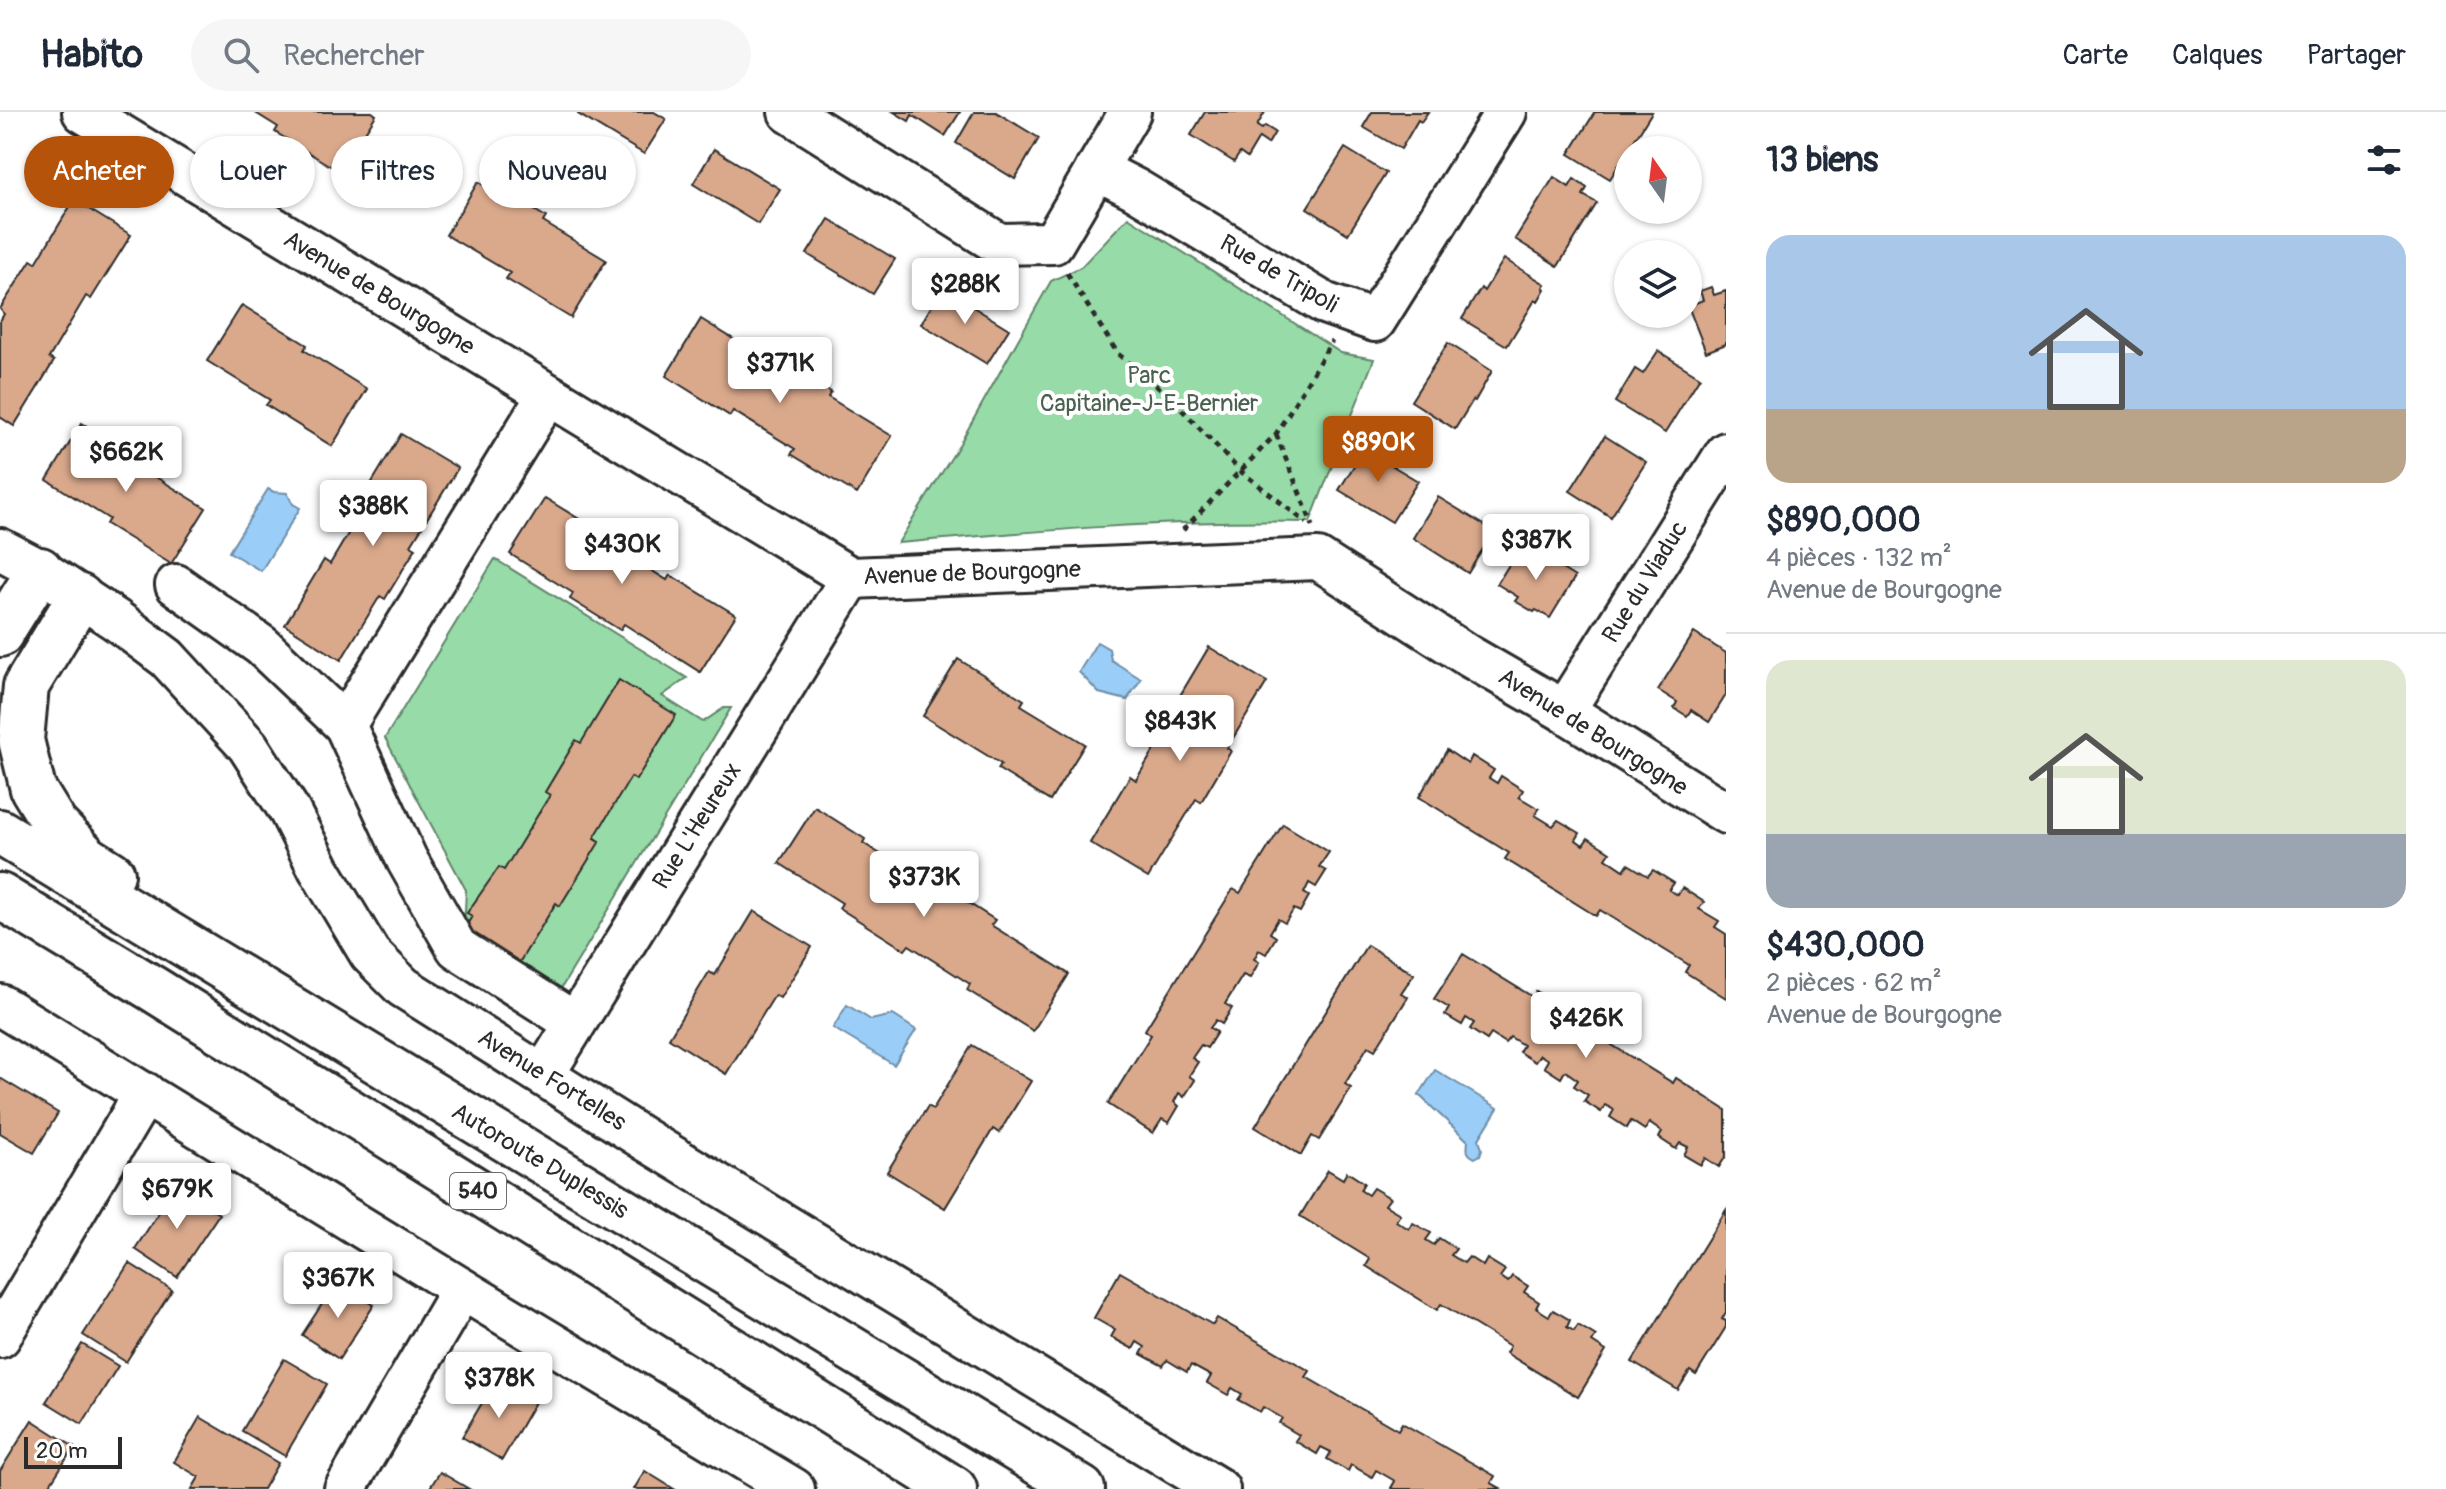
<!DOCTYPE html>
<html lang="fr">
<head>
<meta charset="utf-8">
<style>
  body { margin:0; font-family:Pangolin,sans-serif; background:#f6f6f7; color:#1f2937; height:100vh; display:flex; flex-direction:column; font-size:30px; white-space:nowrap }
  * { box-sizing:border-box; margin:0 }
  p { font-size:26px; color:#747a83 }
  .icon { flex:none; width:44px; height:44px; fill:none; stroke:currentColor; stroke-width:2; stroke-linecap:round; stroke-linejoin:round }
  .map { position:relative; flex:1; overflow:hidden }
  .sheet { display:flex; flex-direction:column; background:#fff; width:720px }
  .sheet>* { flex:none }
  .top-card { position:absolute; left:24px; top:24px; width:760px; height:72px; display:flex; gap:16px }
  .needle { width:52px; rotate:346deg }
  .fabs { position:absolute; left:1614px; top:24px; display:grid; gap:16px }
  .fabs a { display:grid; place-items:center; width:88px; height:88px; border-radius:50%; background:#fff; box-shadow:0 2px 6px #0004; font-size:40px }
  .scale { position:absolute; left:24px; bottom:20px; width:98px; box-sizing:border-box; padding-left:8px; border:4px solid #2b2b2b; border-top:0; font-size:22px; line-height:28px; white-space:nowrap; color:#2b2b2b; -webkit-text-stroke:6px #fff; paint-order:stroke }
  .price { position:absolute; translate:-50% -68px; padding:0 18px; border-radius:8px; background:#fff; color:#222; font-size:26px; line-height:52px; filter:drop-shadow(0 2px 4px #0008) }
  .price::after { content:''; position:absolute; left:50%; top:48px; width:24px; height:18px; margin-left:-12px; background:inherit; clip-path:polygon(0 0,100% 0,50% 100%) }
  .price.selected { background:#b45309; color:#fff }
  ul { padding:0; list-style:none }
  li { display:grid; align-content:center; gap:16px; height:424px; padding:0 40px }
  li+li { border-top:2px solid #e0e1e3 }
  li span { display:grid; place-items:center; height:248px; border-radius:24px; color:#555 }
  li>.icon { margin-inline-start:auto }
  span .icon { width:144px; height:144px; fill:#fffc; stroke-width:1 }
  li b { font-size:34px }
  h2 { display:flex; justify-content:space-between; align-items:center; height:96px; padding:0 40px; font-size:34px }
  .chip { padding:0 28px; border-radius:36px; background:#fff; box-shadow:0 2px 6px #0004; font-size:28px; line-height:72px }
  .chip.selected { background:#b45309; color:#fff }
  header { display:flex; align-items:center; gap:48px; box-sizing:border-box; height:112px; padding:0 40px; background:#fff; border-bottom:2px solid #e0e1e3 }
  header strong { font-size:38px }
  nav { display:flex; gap:44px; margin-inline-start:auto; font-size:28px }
  .search { width:560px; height:72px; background:#f6f6f7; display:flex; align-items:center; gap:20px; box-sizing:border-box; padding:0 28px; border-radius:44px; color:#747a83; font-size:30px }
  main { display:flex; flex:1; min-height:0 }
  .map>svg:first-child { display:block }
</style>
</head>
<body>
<header>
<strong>Habito</strong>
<div class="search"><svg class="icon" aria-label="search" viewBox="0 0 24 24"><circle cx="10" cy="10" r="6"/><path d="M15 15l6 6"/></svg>Rechercher</div>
<nav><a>Carte</a><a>Calques</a><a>Partager</a></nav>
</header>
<main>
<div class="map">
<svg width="1726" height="1377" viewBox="0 0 1726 1377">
  <rect width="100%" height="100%" fill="#fff"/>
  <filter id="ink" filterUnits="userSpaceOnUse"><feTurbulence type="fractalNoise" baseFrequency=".0125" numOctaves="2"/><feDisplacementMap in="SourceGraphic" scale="16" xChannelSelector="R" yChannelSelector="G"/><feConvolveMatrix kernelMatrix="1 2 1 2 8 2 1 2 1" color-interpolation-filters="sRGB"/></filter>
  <g filter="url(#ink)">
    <g fill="#97dca8" stroke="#61846a" stroke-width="2">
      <path d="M1128,105L1341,241L1374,247L1310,410C1172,407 1035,419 898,431L958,335L1051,169L1081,155Z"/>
      <path d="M495,447L687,566L662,584L703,610L724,596H731L557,883L464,818L466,778L385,626Z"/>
    </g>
    <g fill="#9acef8" stroke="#6e8da6" stroke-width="2">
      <path d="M268,377L274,380L287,381L293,392L300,396L261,459L229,440Z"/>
      <path d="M1097,530L1109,537L1111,548L1141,567L1127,588L1099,581L1079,560Z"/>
      <path d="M847,893L871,908L893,903L916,918L894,953L833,916Z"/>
      <path d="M1435,958L1498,996L1479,1027L1482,1037L1480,1043L1475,1046C1466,1042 1467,1038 1468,1029L1419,983Z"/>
    </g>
    <g fill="#daa98c" stroke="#2b2b2b" stroke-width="2">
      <path d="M254,0H372L376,3L340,60L275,20L278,15Z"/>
      <path d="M579,0H654L666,7L644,42L578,2Z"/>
      <path d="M894,0H960L945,24L912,3L909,9Z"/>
      <path d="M974,0H996L1039,26L1015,67L956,31Z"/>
      <path d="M1205,0H1265L1257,14L1262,17L1265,14L1275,20L1268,32L1259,26L1247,46L1240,41L1234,50L1191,23Z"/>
      <path d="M1372,0H1428L1421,10L1418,8L1401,37L1363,15Z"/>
      <path d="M1595,0H1652L1610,67L1569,42Z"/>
      <path d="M1345,36L1386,61L1348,122L1307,96Z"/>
      <path d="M714,37L780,77L758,112L693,72Z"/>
      <path d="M1554,65L1569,75L1574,67L1587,76L1583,83L1597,91L1558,154L1515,127Z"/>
      <path d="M478,70L492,78L494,74L546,105L543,110L606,148L571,206L506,167L510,161L446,123Z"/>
      <path d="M74,88L131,123L91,187L86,184L49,246L54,249L14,314L0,305V209L4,202L0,197L31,148L36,151Z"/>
      <path d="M829,107L895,147L873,182L807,142Z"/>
      <path d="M1504,147L1545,172L1543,175L1545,177L1538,189L1535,188L1507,234L1462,207L1481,176L1484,179Z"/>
      <path d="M1711,175L1714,183L1726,179V232L1706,240L1688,194L1703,188L1700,179Z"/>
      <path d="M942,176L1009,217L987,252L921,212Z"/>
      <path d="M242,193L307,233L304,238L367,277L332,334L266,293L270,288L207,249Z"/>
      <path d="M701,207L777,254L780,249L831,280L828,285L892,324L857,382L791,342L795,337L733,299L730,304L666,264Z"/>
      <path d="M1448,231L1492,259L1475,289L1473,288L1455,317L1411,289Z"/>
      <path d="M1658,239L1700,265L1665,321L1615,290L1635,257L1643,262Z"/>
      <path d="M82,311L147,352L143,357L206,396L171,452L106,412L109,407L47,368Z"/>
      <path d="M401,322L458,356L411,433L416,436L385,487L380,484L341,548L285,513L324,448L330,452L367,390L362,387Z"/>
      <path d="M1605,324L1646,350L1611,405L1570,379Z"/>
      <path d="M1378,335L1390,343L1386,350L1418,369L1392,410L1339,378L1365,336L1374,341Z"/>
      <path d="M1438,385L1494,419L1468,461L1413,426Z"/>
      <path d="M545,386L610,426L606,430L667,468L670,463L736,503L700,560L624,512L620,518L570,487L573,481L510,442Z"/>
      <path d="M1522,432L1575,465L1550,506L1536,498L1534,500L1515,489L1518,485L1497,472Z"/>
      <path d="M1694,521L1726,541V583L1709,610L1691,598L1687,604L1674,596L1677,590L1658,578Z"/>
      <path d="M1209,535L1267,570L1227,636L1231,639L1201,690L1196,687L1148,766L1090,731L1130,664L1136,668L1174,605L1169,602Z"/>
      <path d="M958,547L1024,588L1021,593L1085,632L1050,689L998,657L1001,652L923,604Z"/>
      <path d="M619,568L676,603L636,668L631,665L594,726L600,729L560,794L556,791L517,854L464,818L472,804L467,801L499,755L504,758L550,683L545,680L576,628L581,631Z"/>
      <path d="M1447,638L1468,652L1472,644L1494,658L1489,666L1497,671L1501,664L1523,678L1519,685L1539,697L1535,703L1553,714L1558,708L1580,721L1576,728L1583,733L1588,726L1610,740L1606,746L1624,758L1628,752L1648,764L1653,758L1674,771L1669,778L1678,783L1682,776L1704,790L1699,797L1719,809L1715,815L1726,822V886L1685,860L1689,853L1600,798L1596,804L1505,747L1509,741L1419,685Z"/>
      <path d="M815,695L865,727L863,731L940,780L943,775L995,808L991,813L1069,862L1033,919L967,878L970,872L909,833L905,838L839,796L842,791L779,751Z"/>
      <path d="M1283,712L1329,740L1319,755L1326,759L1316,775L1309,771L1304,781L1309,784L1300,800L1294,797L1285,811L1278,807L1270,821L1276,825L1266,842L1259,838L1254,847L1259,850L1250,866L1243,863L1225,892L1232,896L1222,912L1216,908L1210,916L1217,920L1207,936L1201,933L1192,946L1198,950L1189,964L1195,968L1184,985L1179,981L1174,990L1179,994L1169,1011L1162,1007L1153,1021L1108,992L1151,923L1145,918L1233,777L1240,781Z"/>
      <path d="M754,799L812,835L780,886L775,883L726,962L669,926L709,860L715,863Z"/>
      <path d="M1367,833L1414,862L1401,881L1408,885L1375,938L1368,934L1345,972L1351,976L1319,1028L1312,1024L1301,1043L1255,1015Z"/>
      <path d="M1463,842L1533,885L1536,879L1607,923L1604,928L1673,971L1676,966L1726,998V1044L1719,1055L1705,1046L1701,1053L1684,1043L1688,1035L1680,1031L1676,1037L1659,1026L1662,1020L1649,1011L1645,1018L1631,1009L1627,1016L1610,1005L1614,998L1605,993L1601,1000L1584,989L1588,983L1574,974L1578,968L1565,959L1561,966L1544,955L1548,948L1540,943L1535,950L1519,940L1523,933L1510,925L1505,931L1491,922L1487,928L1470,917L1474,911L1466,906L1462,913L1445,903L1449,896L1434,887Z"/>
      <path d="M972,933L1031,969L999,1021L993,1017L945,1096L887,1060L928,994L933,997Z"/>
      <path d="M0,966L58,1001L34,1041L0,1021Z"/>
      <path d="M1328,1058L1343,1067L1347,1060L1364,1071L1360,1078L1368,1083L1373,1076L1390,1086L1385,1093L1400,1102L1396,1109L1409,1117L1413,1111L1431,1121L1426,1128L1434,1133L1439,1126L1456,1137L1451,1143L1464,1151L1469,1145L1483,1154L1487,1147L1505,1158L1500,1165L1508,1170L1512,1164L1528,1174L1524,1180L1539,1190L1536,1196L1549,1204L1553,1198L1570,1208L1567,1215L1574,1219L1578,1213L1596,1224L1592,1230L1606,1239L1578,1285L1506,1241L1510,1234L1441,1192L1437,1198L1366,1154L1370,1147L1300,1104Z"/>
      <path d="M176,1074L219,1102L177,1165L135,1137Z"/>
      <path d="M1726,1098V1200L1722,1207L1726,1209V1215L1696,1263L1690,1259L1678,1278L1632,1250Z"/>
      <path d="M129,1151L172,1178L126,1250L83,1223Z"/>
      <path d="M1120,1160L1213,1213L1217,1206L1310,1259L1306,1265L1398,1318L1402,1311L1495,1364L1491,1371L1502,1377H1394L1391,1376L1395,1369L1376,1358L1372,1365L1351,1353L1348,1359L1327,1347L1331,1340L1321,1335L1317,1342L1295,1329L1299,1323L1279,1311L1282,1306L1263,1295L1260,1300L1238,1288L1242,1282L1232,1276L1228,1283L1207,1271L1211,1264L1191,1253L1187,1260L1167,1248L1163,1254L1141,1242L1145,1235L1137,1230L1133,1237L1111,1225L1115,1218L1094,1206Z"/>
      <path d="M337,1169L374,1193L339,1247L302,1223Z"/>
      <path d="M82,1232L118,1254L82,1312L46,1290Z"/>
      <path d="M284,1247L327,1272L285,1344L242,1319Z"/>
      <path d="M496,1267L535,1290L502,1348L462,1325Z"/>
      <path d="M200,1305L278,1351L263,1377H192L199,1365L174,1350Z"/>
      <path d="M32,1308L74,1335L47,1377H0V1359Z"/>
      <path d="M645,1359L674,1377H634Z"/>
      <path d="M440,1360L469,1377H429Z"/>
    </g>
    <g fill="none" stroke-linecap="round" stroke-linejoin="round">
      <g stroke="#2b2b2b" stroke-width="46">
        <g id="minor">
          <path d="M83,0L851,466L1318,447L1467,543L1564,599L1726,701"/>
          <path d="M789,0L999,132L1053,131L1130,0"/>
          <path d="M1096,57L1135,77L1324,191L1375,209L1506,0"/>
          <path d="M548,283L345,613L407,748L457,836L575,911"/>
          <path d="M0,437L40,458L116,508L167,546L248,634L289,698L319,757L370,842L403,875L647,1029L1219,1377"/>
          <path d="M176,473L262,534L345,613"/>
          <path d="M1564,599L1726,341"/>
          <path d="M0,893L462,1177L794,1377"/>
          <path d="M544,962L851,466"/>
          <path d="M0,1225L145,981"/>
          <path d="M345,1377L462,1177"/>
        </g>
      </g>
      <g stroke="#2b2b2b" stroke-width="50">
        <g id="highway">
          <path d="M80,485L26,574L21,628L33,677L55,713L87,746L112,762"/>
          <path d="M0,522L40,458"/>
          <path d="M0,720L1082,1377"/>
          <path d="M0,784L155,878L954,1377"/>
        </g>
      </g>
      <g stroke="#2b2b2b" stroke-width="5" stroke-dasharray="6 6" stroke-linecap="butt">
        <path d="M1067,161L1118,242L1171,286L1239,358L1307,411"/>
        <path d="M1276,322L1313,414"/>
        <path d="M1183,418L1276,322L1332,229"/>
      </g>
      <use href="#minor" stroke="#fff" stroke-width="40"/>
      <use href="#highway" stroke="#fff" stroke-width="44"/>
    </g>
  </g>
  <g text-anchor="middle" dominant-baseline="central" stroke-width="8" stroke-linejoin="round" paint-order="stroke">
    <rect fill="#fff" stroke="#6b6b6b" stroke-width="2" x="450" y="1061" width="56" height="36" rx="6"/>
    <g font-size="22" font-weight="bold" fill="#2b2b2b">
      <text x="478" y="1079">540</text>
    </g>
    <g font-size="24" fill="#2b2b2b" stroke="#fff">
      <text transform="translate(1279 162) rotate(30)">Rue de Tripoli</text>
      <text transform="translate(379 181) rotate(31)">Avenue de Bourgogne</text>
      <text transform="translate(972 461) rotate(-2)">Avenue de Bourgogne</text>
      <text transform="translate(1645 470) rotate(-58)">Rue du Viaduc</text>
      <text transform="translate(1593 620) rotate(32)">Avenue de Bourgogne</text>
      <text transform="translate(697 714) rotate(-58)">Rue L'Heureux</text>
      <text transform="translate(552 968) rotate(32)">Avenue Fortelles</text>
      <text transform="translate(540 1049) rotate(31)">Autoroute Duplessis</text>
    </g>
    <g font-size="24" fill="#4b6050" stroke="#fff">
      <text x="1149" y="263">Parc<tspan x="1149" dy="28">Capitaine-J-E-Bernier</tspan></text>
    </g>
  </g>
</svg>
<div class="fabs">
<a><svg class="needle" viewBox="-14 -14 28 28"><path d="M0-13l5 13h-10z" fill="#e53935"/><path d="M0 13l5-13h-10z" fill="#747a83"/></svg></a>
<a><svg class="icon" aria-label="layers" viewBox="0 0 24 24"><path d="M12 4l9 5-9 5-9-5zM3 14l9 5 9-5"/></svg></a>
</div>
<div class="scale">20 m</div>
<b class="price" style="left:965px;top:214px">$288K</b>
<b class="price" style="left:780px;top:293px">$371K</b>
<b class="price selected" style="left:1378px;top:372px">$890K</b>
<b class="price" style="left:126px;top:382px">$662K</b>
<b class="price" style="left:373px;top:436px">$388K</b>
<b class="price" style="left:1536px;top:470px">$387K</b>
<b class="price" style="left:622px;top:474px">$430K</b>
<b class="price" style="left:1180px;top:651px">$843K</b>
<b class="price" style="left:924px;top:807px">$373K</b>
<b class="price" style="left:1586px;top:948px">$426K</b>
<b class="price" style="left:177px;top:1119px">$679K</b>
<b class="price" style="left:338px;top:1208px">$367K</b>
<b class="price" style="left:499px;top:1308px">$378K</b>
<div class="top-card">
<a class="chip selected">Acheter</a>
<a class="chip">Louer</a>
<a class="chip">Filtres</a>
<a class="chip">Nouveau</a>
</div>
</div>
<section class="sheet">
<h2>13 biens<svg class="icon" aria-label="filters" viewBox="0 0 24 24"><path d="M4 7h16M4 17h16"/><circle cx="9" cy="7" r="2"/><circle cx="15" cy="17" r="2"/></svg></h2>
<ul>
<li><span style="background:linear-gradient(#a9c7e8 70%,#b9a48a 0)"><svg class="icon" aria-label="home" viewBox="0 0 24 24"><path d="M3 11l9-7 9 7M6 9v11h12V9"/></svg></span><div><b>$890,000</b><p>4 pièces · 132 m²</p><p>Avenue de Bourgogne</p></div></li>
<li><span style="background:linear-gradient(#dfe7d0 70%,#9aa5b1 0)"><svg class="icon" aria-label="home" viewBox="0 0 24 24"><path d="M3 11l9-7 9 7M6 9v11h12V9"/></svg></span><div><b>$430,000</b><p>2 pièces · 62 m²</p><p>Avenue de Bourgogne</p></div></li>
</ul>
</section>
</main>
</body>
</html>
